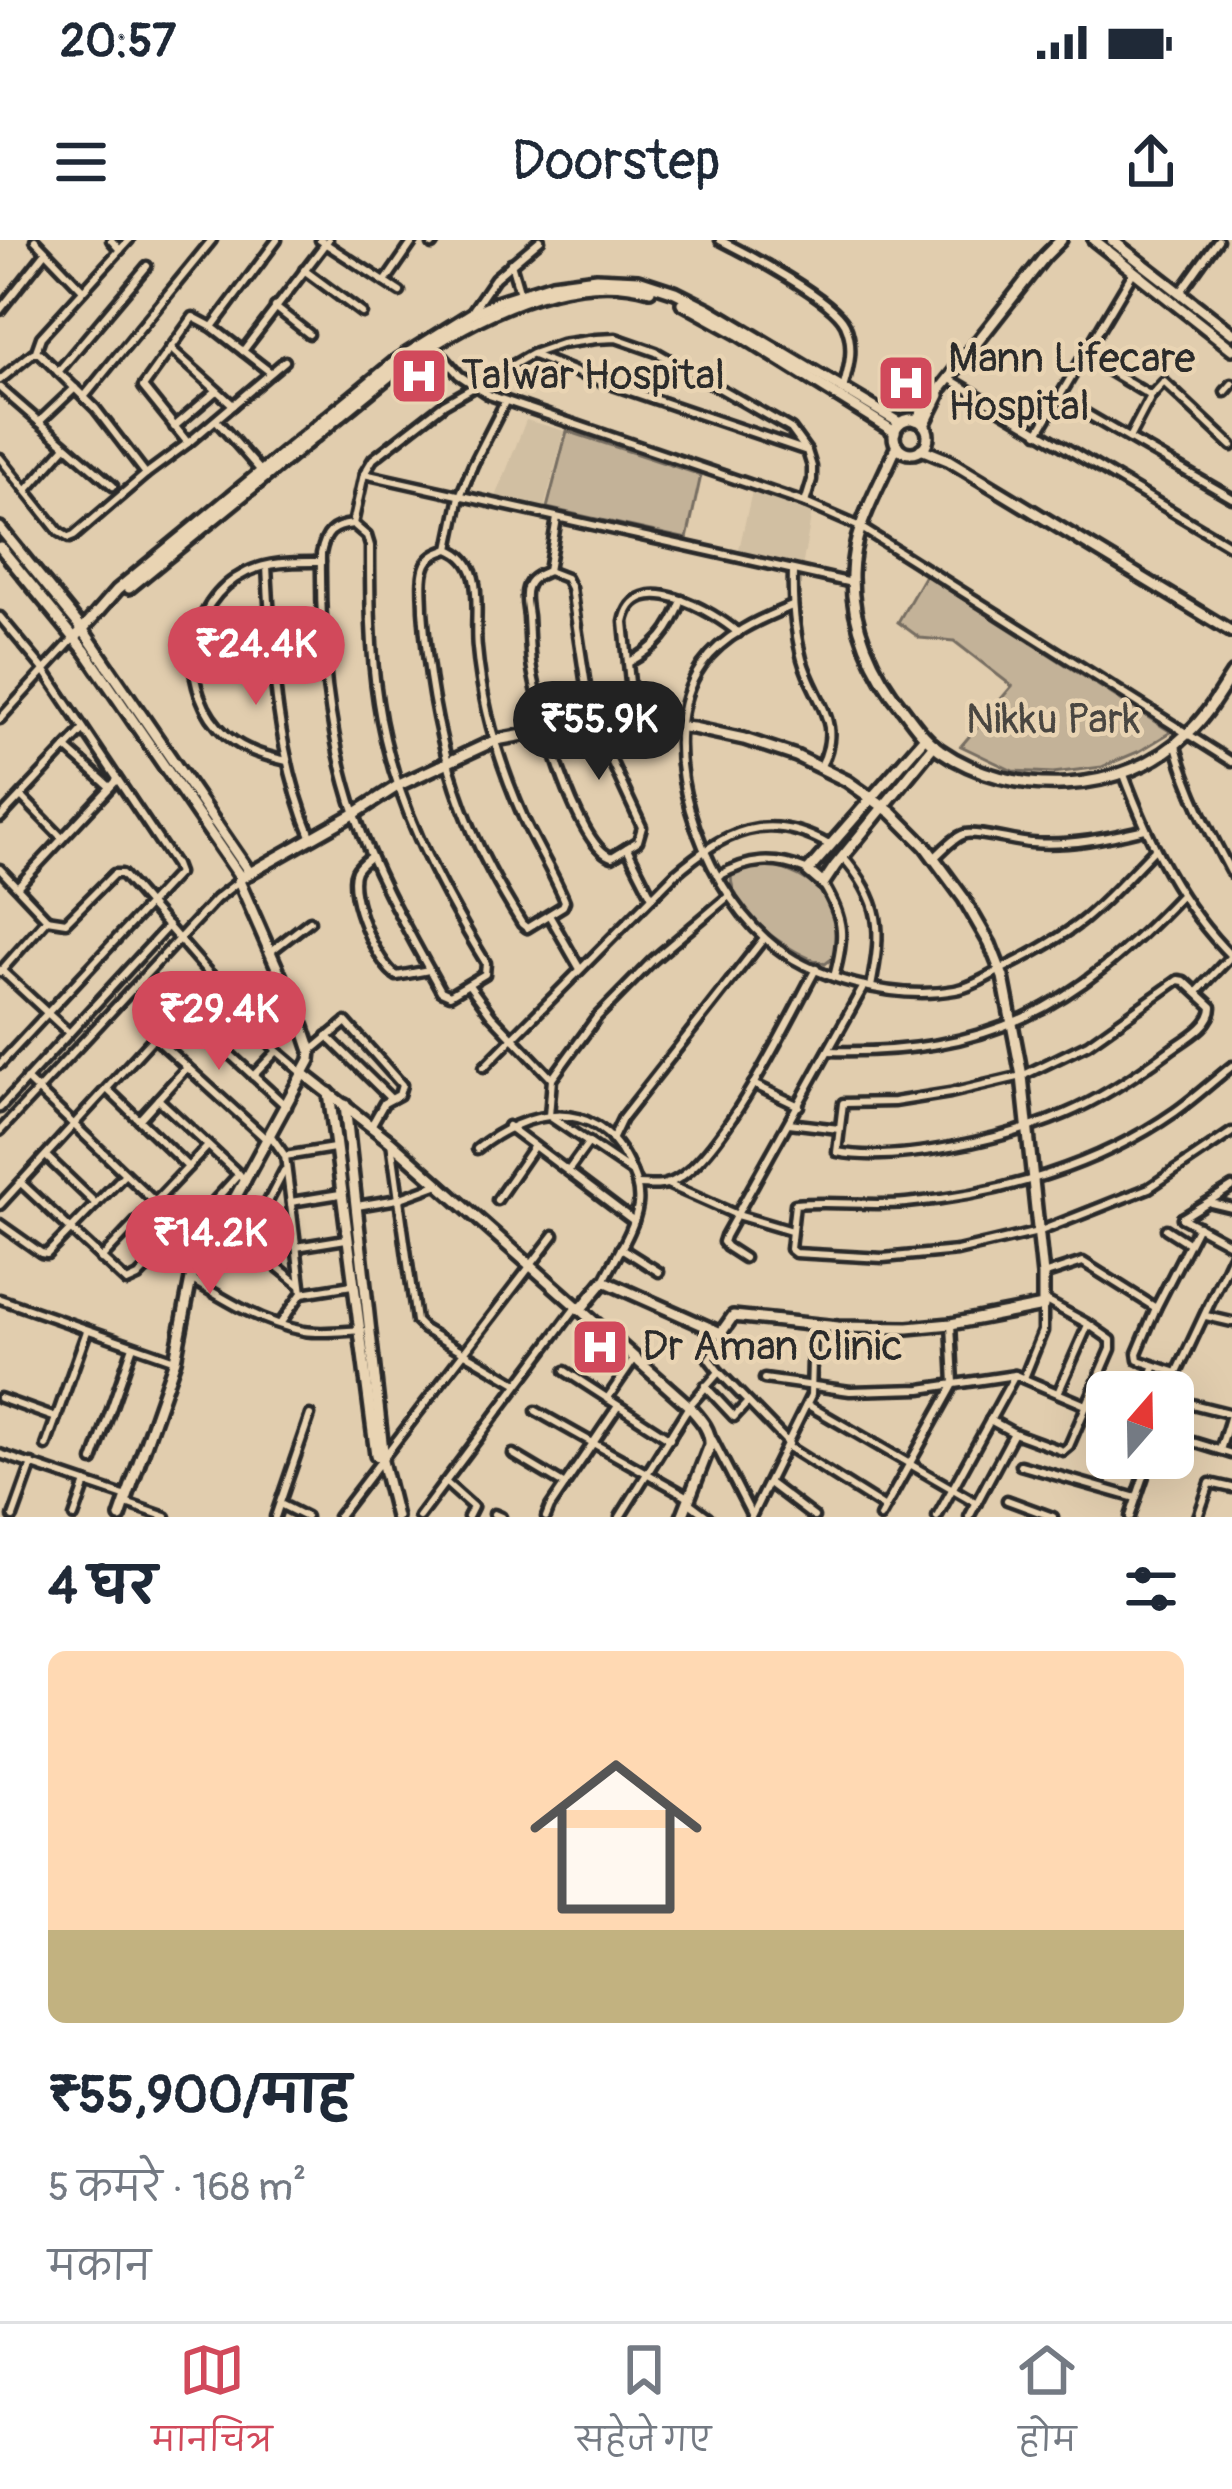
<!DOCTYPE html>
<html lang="hi">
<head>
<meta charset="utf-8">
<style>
  body { margin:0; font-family:Pangolin,"Playpen Sans Deva",sans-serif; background:#f6f6f7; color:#1f2937; height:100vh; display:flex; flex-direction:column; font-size:45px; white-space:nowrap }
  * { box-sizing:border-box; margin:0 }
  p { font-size:39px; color:#747a83 }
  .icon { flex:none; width:66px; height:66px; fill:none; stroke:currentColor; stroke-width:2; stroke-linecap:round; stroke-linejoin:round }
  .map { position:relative; height:1277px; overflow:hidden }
  .sheet { display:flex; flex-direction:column; background:#fff; flex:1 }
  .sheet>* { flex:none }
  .needle { width:78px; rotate:20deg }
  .buttons { position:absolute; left:1086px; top:1131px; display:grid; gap:24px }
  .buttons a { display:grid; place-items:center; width:108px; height:108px; border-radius:18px; background:#fff; box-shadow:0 12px 48px #0002; font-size:60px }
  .price { position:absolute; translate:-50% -102px; padding:0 27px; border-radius:42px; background:#d1495b; color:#fff; font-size:39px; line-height:78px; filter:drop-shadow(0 3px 6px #0008) }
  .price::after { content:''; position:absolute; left:50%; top:72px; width:36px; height:27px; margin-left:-18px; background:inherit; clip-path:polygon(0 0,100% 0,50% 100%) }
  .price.on { background:#222; color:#fff }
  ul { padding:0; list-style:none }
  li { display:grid; align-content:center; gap:24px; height:636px; padding:0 48px }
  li+li { border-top:3px solid #e0e1e3 }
  li span { display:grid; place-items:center; height:372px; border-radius:18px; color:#555 }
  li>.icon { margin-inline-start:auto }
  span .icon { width:216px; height:216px; fill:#fffc; stroke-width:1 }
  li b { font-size:51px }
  h2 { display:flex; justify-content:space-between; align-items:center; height:144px; padding:0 48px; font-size:51px }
  .status { display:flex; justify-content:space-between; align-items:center; height:84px; padding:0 60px; background:#fff; direction:ltr }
  .status svg { height:33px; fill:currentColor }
  header { display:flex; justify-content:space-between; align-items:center; height:156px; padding:0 48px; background:#fff; font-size:54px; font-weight:600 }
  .menu { display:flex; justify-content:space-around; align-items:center; height:168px; border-top:3px solid #e0e1e3; background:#fff; font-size:33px; color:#747a83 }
  .menu a { display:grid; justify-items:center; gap:6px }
  .menu .on { color:#d1495b }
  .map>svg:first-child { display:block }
</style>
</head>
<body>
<div class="status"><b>20:57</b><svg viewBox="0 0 49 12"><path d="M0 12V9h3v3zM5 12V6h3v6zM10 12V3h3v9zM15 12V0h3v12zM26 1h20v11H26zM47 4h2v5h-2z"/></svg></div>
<header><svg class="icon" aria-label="menu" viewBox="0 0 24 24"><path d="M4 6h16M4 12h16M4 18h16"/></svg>Doorstep<svg class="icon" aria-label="share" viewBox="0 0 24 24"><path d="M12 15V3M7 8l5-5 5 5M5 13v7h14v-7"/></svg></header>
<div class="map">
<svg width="1232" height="1277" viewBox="0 0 1232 1277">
  <rect width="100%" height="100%" fill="#e1cdae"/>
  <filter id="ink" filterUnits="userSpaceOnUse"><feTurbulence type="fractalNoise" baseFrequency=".00833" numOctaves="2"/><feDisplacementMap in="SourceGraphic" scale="24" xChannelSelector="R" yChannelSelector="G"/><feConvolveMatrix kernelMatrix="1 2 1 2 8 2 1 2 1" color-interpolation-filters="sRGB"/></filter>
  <g filter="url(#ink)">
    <g fill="#d1bfa2">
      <path d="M526,180L565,191L544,268L496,257Z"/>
      <path d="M752,251L812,272L802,328L738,314Z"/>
    </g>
    <g fill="#c3b298" stroke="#776e62" stroke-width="3">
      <path d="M567,191L701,235L687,299L547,268Z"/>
      <path d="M925,335L1171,492L1140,511L1102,527L1053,533L1013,531L961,506L1012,446L954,401L920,398L898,382Z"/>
      <path d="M776,627C805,635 835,654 837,688C838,697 835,709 833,718L825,724C791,714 731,675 731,635L753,628Z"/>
    </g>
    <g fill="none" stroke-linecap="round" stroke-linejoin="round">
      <g stroke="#2b2b2b" stroke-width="15">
        <g id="street">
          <path d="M35,0L82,49"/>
          <path d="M111,0L120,10"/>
          <path d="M320,0L400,52"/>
          <path d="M720,0C748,14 833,59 845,84C855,106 849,128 843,149"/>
          <path d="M432,5L435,0"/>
          <path d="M511,23L520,54"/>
          <path d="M304,30L362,73"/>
          <path d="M385,42L414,0"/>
          <path d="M1180,53L1218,0"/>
          <path d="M275,67L309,94"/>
          <path d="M0,70L46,12"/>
          <path d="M473,70L495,38L540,0"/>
          <path d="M212,87L277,0"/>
          <path d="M434,106L459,135L489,155L805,263L860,287L1232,522"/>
          <path d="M170,108L233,165"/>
          <path d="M36,111L41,97L129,0"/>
          <path d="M243,111L328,0"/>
          <path d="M533,115L583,135L804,210"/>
          <path d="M1084,116L1151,156"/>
          <path d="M58,132L147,26"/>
          <path d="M950,139L1232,307"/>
          <path d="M0,140L33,113H39L96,169L146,234"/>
          <path d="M0,148L113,246"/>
          <path d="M1225,152L1232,144"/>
          <path d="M84,157L212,0"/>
          <path d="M1059,158L1232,258"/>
          <path d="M216,180L260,230"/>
          <path d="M39,182L75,148"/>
          <path d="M174,187L216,151"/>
          <path d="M1038,193L1134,31"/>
          <path d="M1129,198L1151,156L1164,142L1232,206"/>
          <path d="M188,203L143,147L193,77L212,87L270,132"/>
          <path d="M0,218L59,292L69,298L74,296L146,234L188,203L285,121"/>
          <path d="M364,234L852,343"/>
          <path d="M27,250L66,206"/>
          <path d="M353,284L367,296L370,306C370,358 370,411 378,462C392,557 437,643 486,723L485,734L450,755L441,751C410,694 377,639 356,577C327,493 320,403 321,314C325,293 332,286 353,284Z"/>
          <path d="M353,284L364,234L373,219L444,164L532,114L561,104L596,99L616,98L656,112L791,189L807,211L812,227V240L805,263"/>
          <path d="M449,309C488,324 473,374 477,408C482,465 500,525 523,577C536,606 553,632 565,661L563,666L527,688L522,684C502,652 484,621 470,586C441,517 428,443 423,370C423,356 420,337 426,324C431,315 440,312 449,309Z"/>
          <path d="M449,309L460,256L473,225L505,162"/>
          <path d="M267,326C272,418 275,510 311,596"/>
          <path d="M548,331C539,335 530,338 527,348C524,356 527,368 528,376C529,392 529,407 531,423C536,460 576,607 612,617L638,601L642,587L595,486"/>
          <path d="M548,331L566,338L571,348L592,485"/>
          <path d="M548,331L557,278"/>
          <path d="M793,332C792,362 794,389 802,419C814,462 845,481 820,528"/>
          <path d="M792,366C760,379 723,395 702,425C648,502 702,642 766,699C810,739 896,761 955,750C972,747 989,736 1004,728C1032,714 1058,700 1082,681C1108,660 1131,633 1154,610"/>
          <path d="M0,377L45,431L175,625L178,633L0,824"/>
          <path d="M628,423C657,407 671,391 682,360"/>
          <path d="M0,479L74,398"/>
          <path d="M634,484L624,382C635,325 714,372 738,393"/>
          <path d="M1175,503C1188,551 1209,591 1232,634"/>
          <path d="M66,508L110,547"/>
          <path d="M287,521C265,516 245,511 227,496C176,451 184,362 247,332C270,321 296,322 321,322"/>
          <path d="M1123,532C1149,602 1179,664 1232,717"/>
          <path d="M21,556L62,598"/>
          <path d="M0,578L83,490"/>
          <path d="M627,608L652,657"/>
          <path d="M842,616C883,662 882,690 871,747"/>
          <path d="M370,617C366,620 358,627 356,631C346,653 378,726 397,736L429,730"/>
          <path d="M935,617C943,610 954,597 965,594C977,591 1015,602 1031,603C1070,606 1107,598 1145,589"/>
          <path d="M0,629L47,679L0,732"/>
          <path d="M719,636C748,619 775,617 806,630"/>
          <path d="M823,644C845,680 845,697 834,737"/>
          <path d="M18,646L117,540"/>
          <path d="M549,675L580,729"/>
          <path d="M47,679L66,682L114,634H122L277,811L305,835"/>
          <path d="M270,712L310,681"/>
          <path d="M1,730L69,793"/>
          <path d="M1178,740L1184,741L1212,767C1212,786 1184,800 1169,811C1137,835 1103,858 1065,874C1009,898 897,924 837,912L843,863L894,862L950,853L1022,836L1088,804Z"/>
          <path d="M469,745L491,775L552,839"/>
          <path d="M1197,752L1232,715"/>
          <path d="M180,768L287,867"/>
          <path d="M208,794L237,765"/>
          <path d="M327,796L391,859"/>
          <path d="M155,798L265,898"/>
          <path d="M311,811L346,782L402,845L399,855L384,863L371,886"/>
          <path d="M829,811C989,815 1073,769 1181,655"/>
          <path d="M1232,826C1213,841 1195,858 1175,872C1098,926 999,955 906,963C869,966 832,961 795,964L790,1009L795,1013L883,1018L957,1011L1038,992L1149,948L1232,892"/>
          <path d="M484,827L675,634C724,592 766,569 829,605"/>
          <path d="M253,836L275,813"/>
          <path d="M26,839L206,1011"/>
          <path d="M753,844L799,866"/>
          <path d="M107,849L188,927"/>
          <path d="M158,859L246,941"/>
          <path d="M0,868L168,686"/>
          <path d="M139,880L187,827"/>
          <path d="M789,883L839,889"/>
          <path d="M508,886L634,981"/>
          <path d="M0,891L216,659L239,641"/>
          <path d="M271,896L285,916L302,1053L280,1084"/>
          <path d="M612,900L622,879L764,698"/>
          <path d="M391,902L416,1081L424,1089L518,1144"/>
          <path d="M477,909C525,870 593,855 627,921C634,935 640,949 638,965C634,992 615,1017 604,1041"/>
          <path d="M285,916L334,908"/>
          <path d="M47,917L96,964"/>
          <path d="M284,931L249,998L252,1006L300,1045"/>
          <path d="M568,931L589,902"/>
          <path d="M632,932L549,876L552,839L597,777L653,720L730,655"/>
          <path d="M21,943L127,1042L138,1037L184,990"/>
          <path d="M667,944L737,975L791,991"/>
          <path d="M638,945C646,945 658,947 666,944C717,931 790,776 816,729"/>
          <path d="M497,960L534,906"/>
          <path d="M291,962L340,954"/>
          <path d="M1211,963L1232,968"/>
          <path d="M0,965L211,735"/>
          <path d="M357,966L398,959L439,944"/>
          <path d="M1182,978L1232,947"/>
          <path d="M1182,978L1232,1005"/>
          <path d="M0,984L41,1013L47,1014L125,934"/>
          <path d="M1198,986L1156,1068L1137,1113L1138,1120L1177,1133L1232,1016"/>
          <path d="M1166,989L1188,1003"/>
          <path d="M186,992L239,934"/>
          <path d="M296,1007L346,999"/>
          <path d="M621,1008L659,1032"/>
          <path d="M744,1018L727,1007L723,1002L725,996L864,746"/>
          <path d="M101,1019L208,906"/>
          <path d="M1043,1035L1083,1022L1156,1068"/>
          <path d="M191,1039C227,1061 262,1083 304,1091C322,1094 343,1091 362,1090"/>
          <path d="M302,1053L352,1045"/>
          <path d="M0,1059L175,1120"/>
          <path d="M1206,1076L1232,1082"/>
          <path d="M565,1131L670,1199"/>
          <path d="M719,1132L709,1119L722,1100L721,1093"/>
          <path d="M1024,1138L1043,1091V1068"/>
          <path d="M764,1139L850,1151L921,1149L1015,1135L1088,1166"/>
          <path d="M705,1146L734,1177L747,1163"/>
          <path d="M1144,1152L1154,1128"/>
          <path d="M1058,1153L1088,1085"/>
          <path d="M0,1158L56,1178"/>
          <path d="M607,1159L635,1118"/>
          <path d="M808,1165L977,1263"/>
          <path d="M536,1171L689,1257"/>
          <path d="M1232,1174L1188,1163L1177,1190L1183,1199L1232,1214"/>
          <path d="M990,1180L1014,1193L1063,1211L1069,1206L1111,1109V1100L1088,1084L1044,1060"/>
          <path d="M713,1200L751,1274"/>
          <path d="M46,1206L87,1091"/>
          <path d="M788,1207L885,1268"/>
          <path d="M1220,1210L1231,1175"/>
          <path d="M0,1214L127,1257"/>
          <path d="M513,1214L565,1245"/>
          <path d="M1119,1218L1145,1233L1130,1277"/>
          <path d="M93,1221L133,1106"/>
          <path d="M1020,1225L1136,1258"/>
          <path d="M445,1242L473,1267L468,1277"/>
          <path d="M769,1243L814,1277"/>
          <path d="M1007,1260L1053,1277"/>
          <path d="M688,1262L708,1277"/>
          <path d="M126,1263L166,1277"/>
          <path d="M280,1264L306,1277"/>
          <path d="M494,1274L501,1277"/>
          <path d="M13,1277L32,1224"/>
          <path d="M74,1277L86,1243"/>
          <path d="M275,1277L310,1175"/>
          <path d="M338,1277L554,995"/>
          <path d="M419,1277L576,1067"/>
          <path d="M546,1277L550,1267L618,1166"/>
          <path d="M620,1277L689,1166L719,1132L789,1204"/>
          <path d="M751,1277L811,1155L813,1086"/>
          <path d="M880,1277L954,1144L951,1084"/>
          <path d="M937,1277L1015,1135"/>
          <path d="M969,1277L1014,1193"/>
          <path d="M1198,1277L1210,1243L1232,1248"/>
        </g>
      </g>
      <g stroke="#2b2b2b" stroke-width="18">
        <g id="secondary">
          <path d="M1094,0L1232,109"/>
          <path d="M1112,0L1232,93"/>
          <path d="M682,63L738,94L895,192"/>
          <circle cx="911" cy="196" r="17"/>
          <path d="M916,180L1045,16L1061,0"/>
          <path d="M924,185L939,155"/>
          <path d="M897,205C879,249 853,286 852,334C851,384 872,432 903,469C914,484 925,499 940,510C1012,560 1124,556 1188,493C1206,477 1219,454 1232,434"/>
          <path d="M921,209L948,220L1232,392"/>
          <path d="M0,288L83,390L250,633"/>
          <path d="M0,307L85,411L241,638"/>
          <path d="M129,348L404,124C470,79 567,27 650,50"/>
          <path d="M75,398L117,350L397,120L471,74L499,61L552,44L596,38L638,40L675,52L709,69L900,183"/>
          <path d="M925,497L808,631L823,644L835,626L934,505"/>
          <path d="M305,835L391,902L689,1166C699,1178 711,1189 710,1205L682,1277"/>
          <path d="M329,853L376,1215L381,1217L396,1277"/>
          <path d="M345,865L383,1211L381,1217"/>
          <path d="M120,1277L175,1120L191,1039L310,820L311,811L303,787L239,641L241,638L354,574L399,545L496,500L546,491L592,485L642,483L693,488L744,499L796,516L847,541L892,573L925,606L964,659L990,704L1003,737L1022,836L1043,1035V1066L951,1084L908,1088L838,1087L733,1076L721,1093L604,1041L580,1070"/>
        </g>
      </g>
      <use href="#street" stroke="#e9d4b3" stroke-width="6"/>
      <use href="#secondary" stroke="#e9d4b3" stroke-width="9"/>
    </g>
  </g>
  <defs>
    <g id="hospital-square" transform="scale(3)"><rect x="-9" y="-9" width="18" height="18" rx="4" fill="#d1495b" stroke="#e9d4b3"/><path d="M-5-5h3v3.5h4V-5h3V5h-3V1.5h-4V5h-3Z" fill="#fff"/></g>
  </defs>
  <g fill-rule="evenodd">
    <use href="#hospital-square" x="419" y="136"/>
    <use href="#hospital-square" x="906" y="143"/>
    <use href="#hospital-square" x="600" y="1107"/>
  </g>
  <g text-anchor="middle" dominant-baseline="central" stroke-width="9" stroke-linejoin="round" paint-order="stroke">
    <g font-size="42" fill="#2b2b2b" stroke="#e9d4b3" text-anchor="start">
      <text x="948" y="119">Mann Lifecare<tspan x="948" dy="48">Hospital</tspan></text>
      <text x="461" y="136">Talwar Hospital</text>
      <text x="642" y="1107">Dr Aman Clinic</text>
    </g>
    <g font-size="42" fill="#494641" stroke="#e9d4b3">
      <text x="1053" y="480">Nikku Park</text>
    </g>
  </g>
</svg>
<div class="buttons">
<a><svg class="needle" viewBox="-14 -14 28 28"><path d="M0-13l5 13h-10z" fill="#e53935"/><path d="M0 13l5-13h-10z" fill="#747a83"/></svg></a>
</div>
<b class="price" style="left:256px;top:468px">₹24.4K</b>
<b class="price on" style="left:599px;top:543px">₹55.9K</b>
<b class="price" style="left:219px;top:833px">₹29.4K</b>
<b class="price" style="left:210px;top:1057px">₹14.2K</b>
</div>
<section class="sheet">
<h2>4 घर<svg class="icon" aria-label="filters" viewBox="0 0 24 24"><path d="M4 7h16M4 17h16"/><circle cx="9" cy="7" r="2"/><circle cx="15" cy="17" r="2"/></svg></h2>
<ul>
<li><span style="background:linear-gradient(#ffd9b3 75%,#c2b280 0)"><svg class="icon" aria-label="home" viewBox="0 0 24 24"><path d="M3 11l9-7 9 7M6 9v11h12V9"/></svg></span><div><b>₹55,900/माह</b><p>5 कमरे · 168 m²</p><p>मकान</p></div></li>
</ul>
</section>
<nav class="menu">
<a class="on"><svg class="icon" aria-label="map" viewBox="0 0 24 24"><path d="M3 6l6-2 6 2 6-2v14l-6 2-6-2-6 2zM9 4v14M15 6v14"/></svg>मानचित्र</a>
<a><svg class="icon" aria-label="saved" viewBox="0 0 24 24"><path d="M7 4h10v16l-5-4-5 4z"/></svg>सहेजे गए</a>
<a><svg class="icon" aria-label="home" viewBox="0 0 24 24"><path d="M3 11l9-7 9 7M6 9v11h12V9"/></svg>होम</a>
</nav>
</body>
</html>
